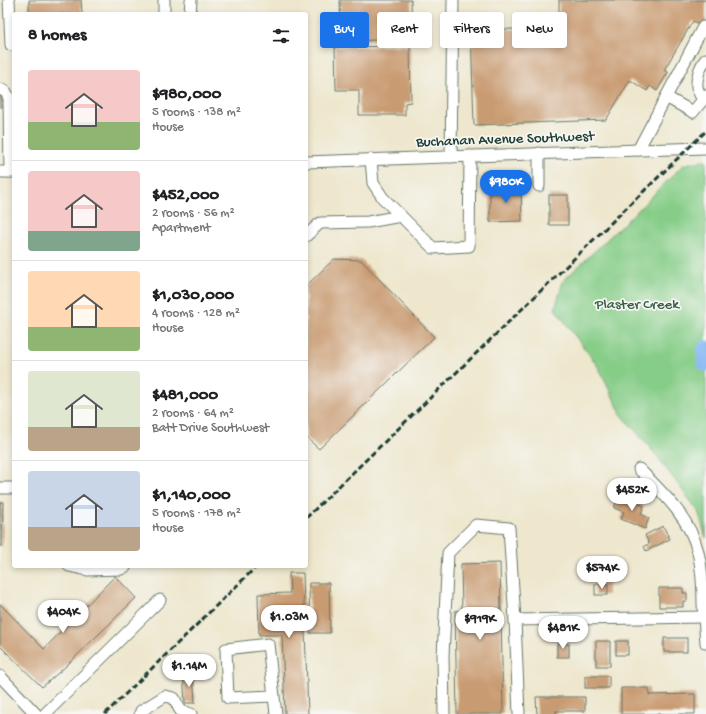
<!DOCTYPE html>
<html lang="en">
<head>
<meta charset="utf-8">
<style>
  body { margin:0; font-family:"Gochi Hand",sans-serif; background:#f2f2f2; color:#202124; height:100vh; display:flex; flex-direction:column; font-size:15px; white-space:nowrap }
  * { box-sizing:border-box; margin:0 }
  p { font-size:13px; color:#757577 }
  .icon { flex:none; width:22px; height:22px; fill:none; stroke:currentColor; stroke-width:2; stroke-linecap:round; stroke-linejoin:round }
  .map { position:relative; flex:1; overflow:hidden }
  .drawer { position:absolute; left:12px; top:12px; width:296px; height:556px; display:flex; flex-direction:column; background:#fff; border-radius:4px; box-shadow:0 2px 6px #0003 }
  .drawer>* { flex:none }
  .top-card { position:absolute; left:320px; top:12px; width:326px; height:36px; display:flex; gap:8px }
  .price { position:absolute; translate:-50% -34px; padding:0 9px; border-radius:14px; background:#fff; color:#222; font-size:13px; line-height:26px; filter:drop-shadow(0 1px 2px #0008) }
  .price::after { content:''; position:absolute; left:50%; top:24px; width:12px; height:9px; margin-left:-6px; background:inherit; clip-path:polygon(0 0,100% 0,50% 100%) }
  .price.on { background:#1a73e8; color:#fff }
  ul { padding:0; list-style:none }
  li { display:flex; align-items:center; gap:12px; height:100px; padding:0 16px }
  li+li { border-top:1px solid #e0e0e0 }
  li span { display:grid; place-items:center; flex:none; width:112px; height:80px; border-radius:4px; color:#555 }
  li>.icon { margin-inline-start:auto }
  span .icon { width:48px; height:48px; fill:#fffc; stroke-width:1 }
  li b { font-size:17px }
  h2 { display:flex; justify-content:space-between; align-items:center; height:48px; padding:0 16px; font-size:17px }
  .chip { padding:0 14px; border-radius:4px; background:#fff; box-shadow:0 2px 6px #0003; font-size:14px; line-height:36px }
  .chip.on { background:#1a73e8; color:#fff }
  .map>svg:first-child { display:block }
</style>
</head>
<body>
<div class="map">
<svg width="706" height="714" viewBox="0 0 706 714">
  <rect width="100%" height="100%" fill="#f6f6f2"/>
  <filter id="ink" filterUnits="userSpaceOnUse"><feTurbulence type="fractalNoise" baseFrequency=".025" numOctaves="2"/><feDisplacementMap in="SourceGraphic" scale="8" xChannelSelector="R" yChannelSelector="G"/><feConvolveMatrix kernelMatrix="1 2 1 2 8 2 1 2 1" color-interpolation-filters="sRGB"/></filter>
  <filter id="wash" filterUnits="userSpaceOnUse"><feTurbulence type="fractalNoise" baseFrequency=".012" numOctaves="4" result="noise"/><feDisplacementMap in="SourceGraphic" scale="16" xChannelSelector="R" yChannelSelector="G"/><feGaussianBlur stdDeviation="0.9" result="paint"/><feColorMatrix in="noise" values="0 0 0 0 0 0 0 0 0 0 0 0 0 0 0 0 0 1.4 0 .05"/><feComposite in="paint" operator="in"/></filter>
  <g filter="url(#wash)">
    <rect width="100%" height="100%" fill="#eee7cd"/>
    <path fill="#86cd88" stroke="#52855e" d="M706,161V538L698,511L656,455L621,414L599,368L555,309L563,281L638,210L683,165L694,162Z"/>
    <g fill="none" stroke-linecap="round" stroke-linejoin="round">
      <path stroke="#89baf5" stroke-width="18" d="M706,349V363"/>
    </g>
    <g id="blocks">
      <g fill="#c99b72">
        <path d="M29,0H81L82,14H29Z"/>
        <path d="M340,0H411L412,39L341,41Z"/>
        <path d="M559,0H706V28L693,21L664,70L668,72L657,91L650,86L647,91L630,80L606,120L474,125L471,30L559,28Z"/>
        <path d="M410,46L411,102L405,103V115H359V90H336L335,47Z"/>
        <rect x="0" y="95" width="2" height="12"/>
        <path d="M490,187H521L522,221L490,222Z"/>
        <rect x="549" y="195" width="19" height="30"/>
        <path d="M334,259L361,260L434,337L319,449L306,437V286Z"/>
        <path d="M619,496L644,506L641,514L649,518L645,529L621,519L624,512L614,508Z"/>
        <path d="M0,502H3L2,546H0Z"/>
        <path d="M663,526L670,539L646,551L644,546L649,544L645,535Z"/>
        <path d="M500,563L503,714H457L455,611L462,610L461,564Z"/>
        <path d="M289,573H303L308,714H285L282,635H259L258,594L290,593Z"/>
        <path d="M115,576L136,598L65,667L42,687L0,646V604L44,649Z"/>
        <path d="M309,583H329L330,633H310Z"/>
        <rect x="595" y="584" width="13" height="11"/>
        <path d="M659,588H683V593H687V601H683V607H659Z"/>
        <rect x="664" y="638" width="23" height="14"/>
        <rect x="596" y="641" width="14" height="25"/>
        <rect x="616" y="641" width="12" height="14"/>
        <rect x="557" y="644" width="12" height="13"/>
        <path d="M193,672L195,703H185L183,673Z"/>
        <rect x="585" y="676" width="24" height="12"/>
        <path d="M621,688H649V695L695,694V714H621Z"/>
        <path d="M536,697H585V711H556V714H537Z"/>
      </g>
    </g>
  </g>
  <g filter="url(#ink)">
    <use href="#blocks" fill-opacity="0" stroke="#67786a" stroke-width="1"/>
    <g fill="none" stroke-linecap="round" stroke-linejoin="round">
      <g stroke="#67786a" stroke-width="13">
        <g id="minor">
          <path d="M9,0L11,45"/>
          <path d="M164,14V0"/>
          <path d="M190,14L191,0"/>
          <path d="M0,89L6,92L9,98L10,172"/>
          <path d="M666,97L693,112L706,96"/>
          <path d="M703,100C701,96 698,92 697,87C696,78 700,66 706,59"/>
          <path d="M638,150L703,27"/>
          <path d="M451,157L453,0"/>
          <path d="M371,159L373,183L383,198L433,248L469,246L470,156"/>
          <path d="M306,162L638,150L706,148"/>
          <path d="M0,172H14"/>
          <path d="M539,186V153"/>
          <path d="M306,236L320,223L368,222L401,216"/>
          <path d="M639,469C663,493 690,518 698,552C702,569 703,587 703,604C704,617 705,630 706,643"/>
          <path d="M0,488H14"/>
          <path d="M69,566L87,570L121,569L126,566"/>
          <path d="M515,620L704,617"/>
          <path d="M0,676L36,714"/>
          <path d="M274,696L228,698L226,649L268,644L276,714"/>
          <path d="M45,714L160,600"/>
          <path d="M140,714L141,711L165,696L174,698L180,710L191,714"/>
          <path d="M444,714L443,656L448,553L476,525L509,528L515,620L519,714"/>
        </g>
      </g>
      <use href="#minor" stroke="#fff" stroke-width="11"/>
      <g stroke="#1f3d34" stroke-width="3" stroke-dasharray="6 3" stroke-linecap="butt">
        <path d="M306,518L706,131"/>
        <path d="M105,714L257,566"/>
      </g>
    </g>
  </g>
  <g text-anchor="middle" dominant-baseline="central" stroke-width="3.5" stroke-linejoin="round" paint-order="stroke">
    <g font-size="15" fill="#1f3d34" stroke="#f6f6f2">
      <text transform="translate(505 140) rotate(-2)">Buchanan Avenue Southwest</text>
    </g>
    <g font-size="15" fill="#396149" stroke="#f6f6f2">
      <text x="637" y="305">Plaster Creek</text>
    </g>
  </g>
</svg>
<b class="price on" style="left:506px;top:204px">$980K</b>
<b class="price" style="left:632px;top:512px">$452K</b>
<b class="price" style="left:602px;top:590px">$574K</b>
<b class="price" style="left:63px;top:634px">$404K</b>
<b class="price" style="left:289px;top:639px">$1.03M</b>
<b class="price" style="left:480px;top:641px">$919K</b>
<b class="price" style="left:563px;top:650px">$481K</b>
<b class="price" style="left:189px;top:688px">$1.14M</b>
<div class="top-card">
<a class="chip on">Buy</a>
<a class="chip">Rent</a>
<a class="chip">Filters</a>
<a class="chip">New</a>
</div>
<section class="drawer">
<h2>8 homes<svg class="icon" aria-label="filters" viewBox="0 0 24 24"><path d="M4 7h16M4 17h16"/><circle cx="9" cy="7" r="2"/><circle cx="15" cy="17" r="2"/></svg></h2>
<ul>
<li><span style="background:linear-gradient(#f6c9c9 65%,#8fb573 0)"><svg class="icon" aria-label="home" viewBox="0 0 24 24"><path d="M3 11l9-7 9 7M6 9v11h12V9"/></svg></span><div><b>$980,000</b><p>5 rooms · 138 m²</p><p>House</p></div></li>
<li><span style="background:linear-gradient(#f6c9c9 75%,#7fa58c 0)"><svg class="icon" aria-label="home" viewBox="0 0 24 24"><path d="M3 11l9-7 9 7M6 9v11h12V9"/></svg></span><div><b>$452,000</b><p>2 rooms · 56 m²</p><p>Apartment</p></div></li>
<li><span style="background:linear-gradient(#ffd9b3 70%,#8fb573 0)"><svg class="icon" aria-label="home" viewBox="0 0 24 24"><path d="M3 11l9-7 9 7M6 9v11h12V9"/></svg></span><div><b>$1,030,000</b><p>4 rooms · 128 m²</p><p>House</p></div></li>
<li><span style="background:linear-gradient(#dfe7d0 70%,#b9a48a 0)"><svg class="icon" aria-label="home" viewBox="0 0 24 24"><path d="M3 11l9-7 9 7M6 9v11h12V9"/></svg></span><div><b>$481,000</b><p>2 rooms · 64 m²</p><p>Batt Drive Southwest</p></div></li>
<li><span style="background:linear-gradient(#c9d6e8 70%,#b9a48a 0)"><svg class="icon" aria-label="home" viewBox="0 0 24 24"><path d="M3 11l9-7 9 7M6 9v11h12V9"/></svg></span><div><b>$1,140,000</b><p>5 rooms · 178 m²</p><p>House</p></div></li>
</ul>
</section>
</div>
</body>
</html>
